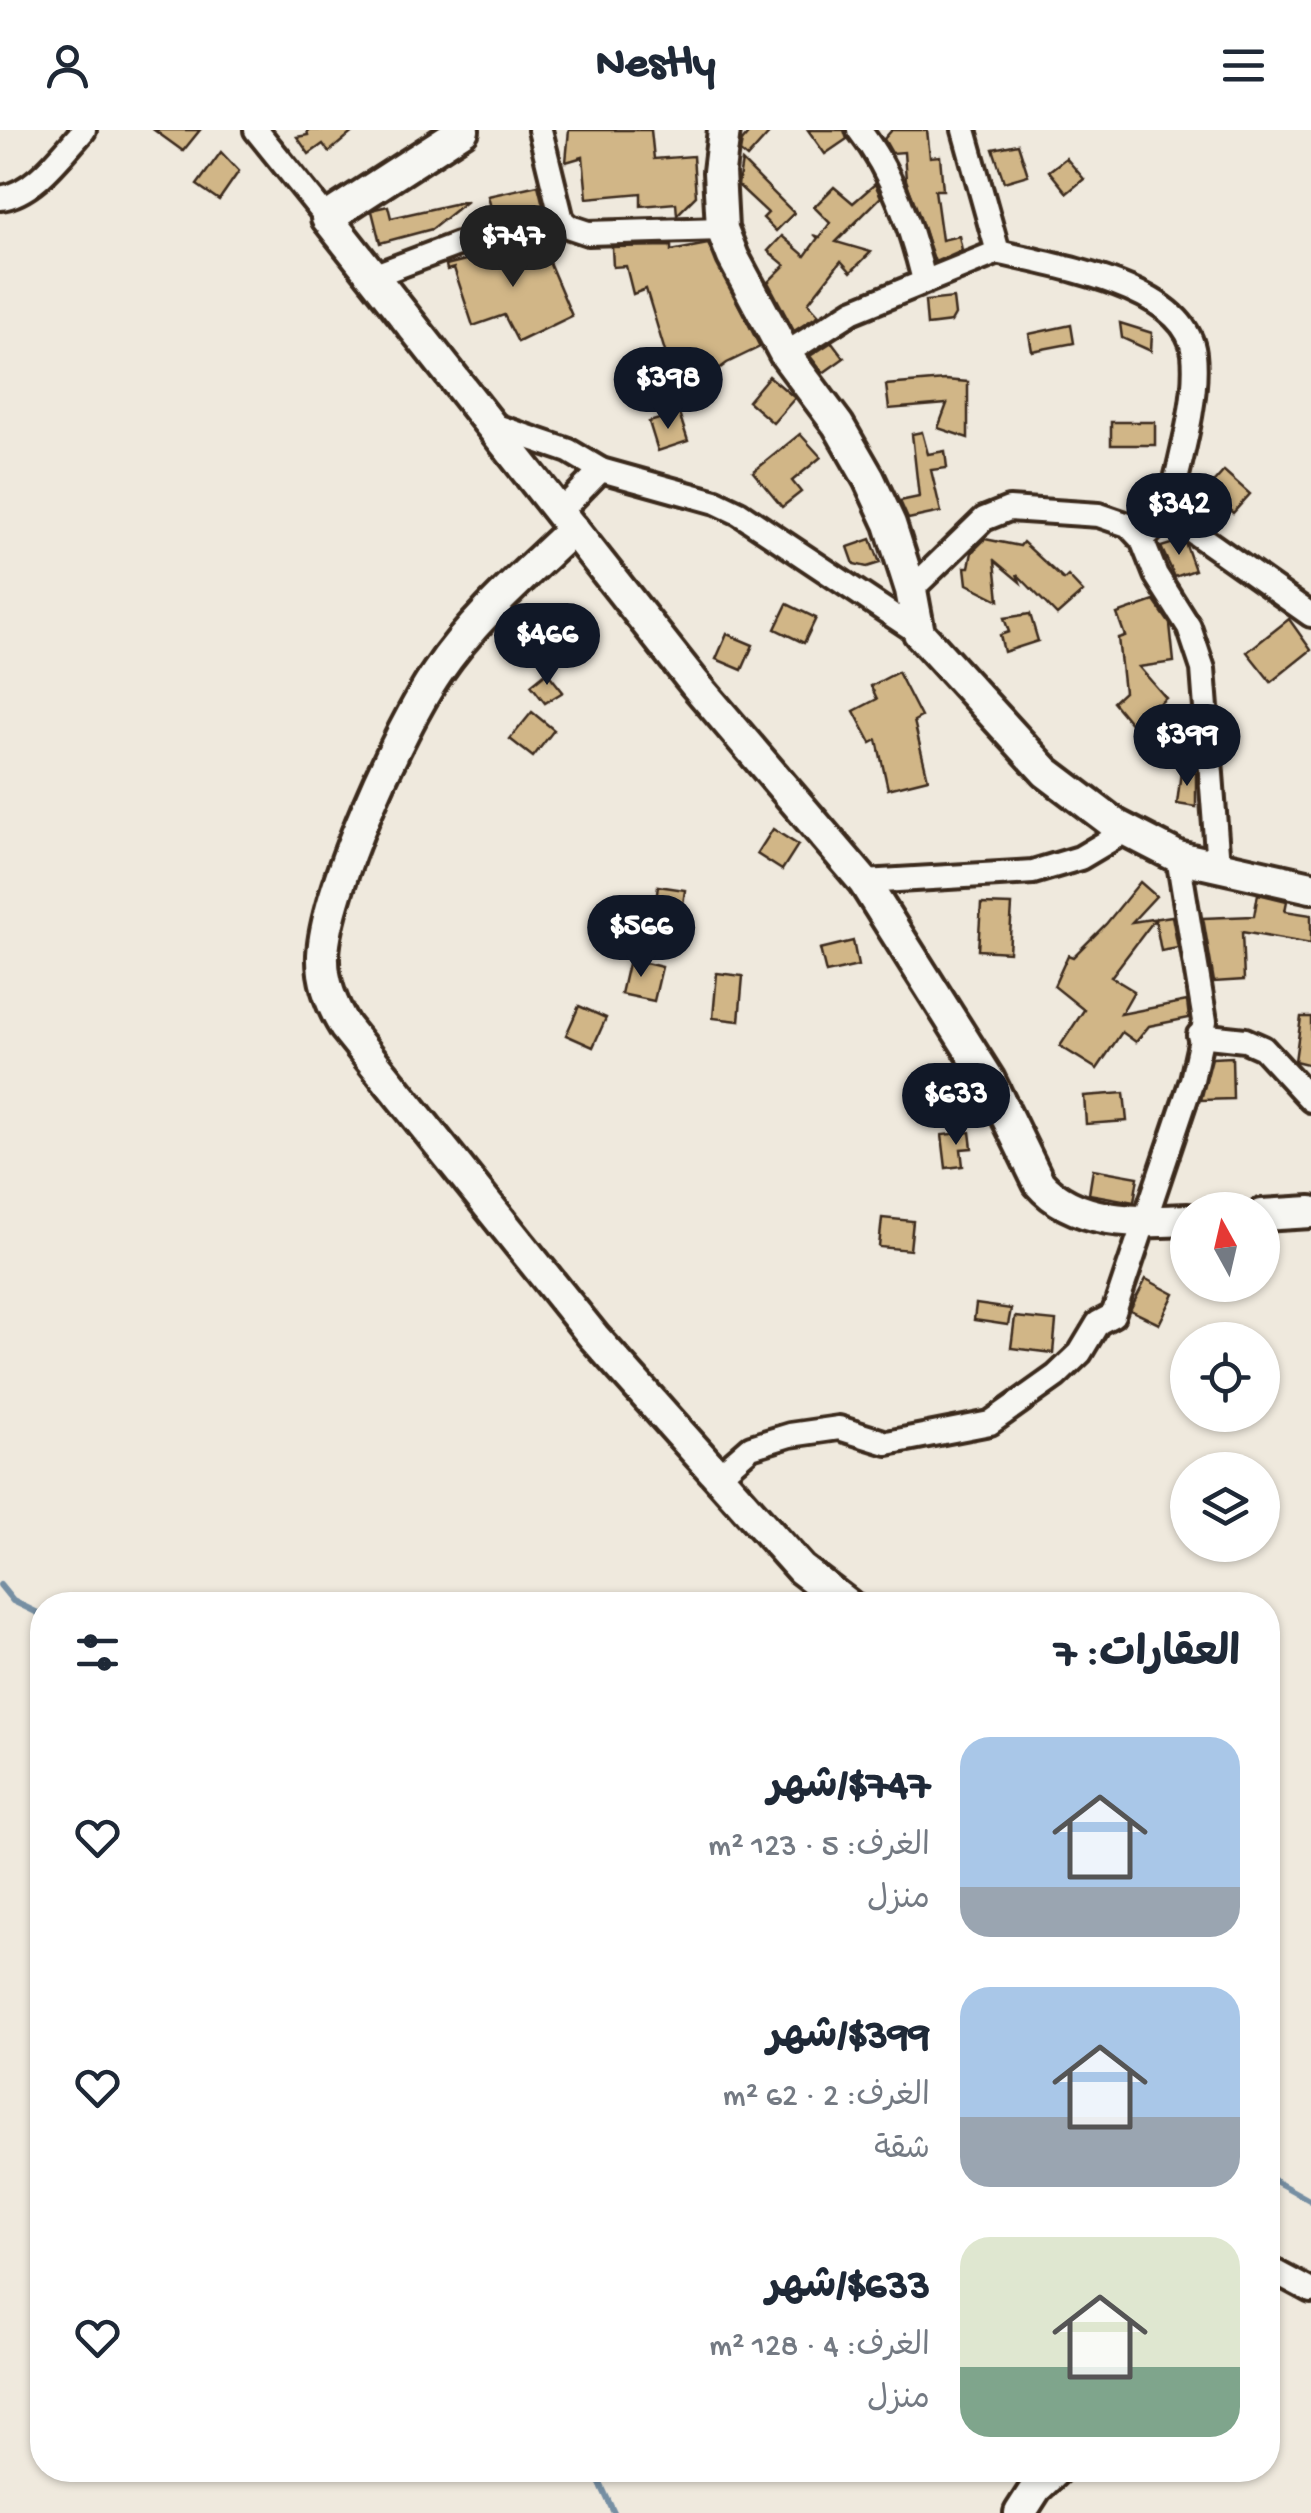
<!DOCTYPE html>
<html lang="ar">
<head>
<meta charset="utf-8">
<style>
  body { margin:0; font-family:"Gochi Hand","Playpen Sans Arabic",sans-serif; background:#f2f2f3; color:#1f2937; direction:rtl; height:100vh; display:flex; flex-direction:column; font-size:38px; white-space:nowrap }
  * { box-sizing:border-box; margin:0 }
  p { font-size:32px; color:#747a83 }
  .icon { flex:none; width:55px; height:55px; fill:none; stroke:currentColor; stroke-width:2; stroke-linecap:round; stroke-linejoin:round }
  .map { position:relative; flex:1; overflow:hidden; direction:ltr }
  .drawer { position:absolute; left:30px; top:1462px; width:1250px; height:890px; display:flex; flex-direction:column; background:#fff; border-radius:40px; box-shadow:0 2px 8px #0004; direction:rtl }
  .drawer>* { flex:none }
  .needle { width:65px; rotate:352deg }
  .tools { position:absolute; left:1170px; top:1062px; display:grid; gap:20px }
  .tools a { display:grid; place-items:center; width:110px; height:110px; border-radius:50%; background:#fff; box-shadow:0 2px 8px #0004; font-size:50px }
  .price { position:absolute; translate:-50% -85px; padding:0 22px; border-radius:35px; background:#111827; color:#fff; font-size:32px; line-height:65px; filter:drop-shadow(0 2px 5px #0008) }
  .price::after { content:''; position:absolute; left:50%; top:60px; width:30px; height:22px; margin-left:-15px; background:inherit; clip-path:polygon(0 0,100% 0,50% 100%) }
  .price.current { background:#222; color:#fff }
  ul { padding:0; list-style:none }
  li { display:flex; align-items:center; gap:30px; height:250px; padding:0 40px }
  li span { display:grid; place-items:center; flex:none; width:280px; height:200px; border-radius:30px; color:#555 }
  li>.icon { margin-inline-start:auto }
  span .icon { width:120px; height:120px; fill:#fffc; stroke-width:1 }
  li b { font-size:42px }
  h2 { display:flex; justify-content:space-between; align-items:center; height:120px; padding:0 40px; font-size:42px }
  header { display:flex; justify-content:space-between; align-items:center; height:130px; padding:0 40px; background:#fff; font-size:45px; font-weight:700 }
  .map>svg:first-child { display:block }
</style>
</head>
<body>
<header><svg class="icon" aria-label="menu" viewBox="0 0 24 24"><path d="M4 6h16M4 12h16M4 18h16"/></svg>Nestly<svg class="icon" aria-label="person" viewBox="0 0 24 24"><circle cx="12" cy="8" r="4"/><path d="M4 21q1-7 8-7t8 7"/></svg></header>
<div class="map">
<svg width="1311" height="2383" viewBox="0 0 1311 2383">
  <rect width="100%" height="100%" fill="#efe9dd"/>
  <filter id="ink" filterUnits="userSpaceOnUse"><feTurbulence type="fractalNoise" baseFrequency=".01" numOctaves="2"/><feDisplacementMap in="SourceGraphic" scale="20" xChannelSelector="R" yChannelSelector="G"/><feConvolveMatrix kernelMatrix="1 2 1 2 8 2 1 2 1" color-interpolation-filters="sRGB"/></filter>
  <g filter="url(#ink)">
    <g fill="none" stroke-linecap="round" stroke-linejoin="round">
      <g stroke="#768fa3" stroke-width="6">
        <path d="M0,1455L13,1471L42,1485"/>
        <path d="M1268,2047L1311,2071"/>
        <path d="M594,2340L614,2383"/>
      </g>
    </g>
    <g fill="#d1b687" stroke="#3b2a1e" stroke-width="2.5">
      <path d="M154,0H200L183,21Z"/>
      <path d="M307,0H355L329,22L323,14L309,24L297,7L308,5Z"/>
      <path d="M569,0H651L654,29L693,26L696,66L677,85L676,73L641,76V63L587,68L583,27L566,32Z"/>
      <path d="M751,0H772L747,28L740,22L742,11Z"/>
      <path d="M808,0H844L847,9L825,24Z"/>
      <path d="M892,0H927L930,27L940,26L943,60H935L942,110L959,106L962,120L935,132L906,50L904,22L892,23L884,9Z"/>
      <path d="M1018,14L1028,45L1004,52L993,19Z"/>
      <path d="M221,22L239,41L219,70L197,55Z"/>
      <path d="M1066,28L1084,49L1067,63L1049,41Z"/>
      <path d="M742,31L794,83L776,101L763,88L768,83L738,55Z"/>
      <path d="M875,54L881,67L836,112L871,122L851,142L841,131L808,173L819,185L794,201L768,152L785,135L768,121L782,106L805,126L818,108L816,106L820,107L830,93L814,77L834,57L853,73Z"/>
      <path d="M538,55L544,79L494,90L488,66Z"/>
      <path d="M467,71L432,99L380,113L372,81L375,79L388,76L391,88Z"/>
      <path d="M540,111L572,186L518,212L504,185L473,196L454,138L447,140L446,135Z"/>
      <path d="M708,114L760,217L727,233L681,267L656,233L666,225L646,159L633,164L626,136L613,137L612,117L671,116V121Z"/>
      <path d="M953,168L955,185L951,192L927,195L925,171Z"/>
      <path d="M1120,193L1152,203L1151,221L1122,208Z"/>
      <path d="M1071,195L1074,213L1032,221L1029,204Z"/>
      <path d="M832,212L844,228L823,243L810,226Z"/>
      <path d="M769,246L795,268L773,293L748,271Z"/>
      <path d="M945,250L968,252V308L938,298L947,274L889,279L886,255Z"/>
      <path d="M679,283L688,311L658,321L649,292Z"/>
      <rect x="1111" y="292" width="44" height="23"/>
      <path d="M922,302L928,324L945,321L947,338L931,340L941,382L908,389L900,371L919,367L912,304Z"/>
      <path d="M800,304L821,327L792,351L801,362L782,377L753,342Z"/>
      <path d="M1224,341L1250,364L1233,383L1223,374L1209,381L1198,370Z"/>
      <path d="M871,409L880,433L867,437L854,434L848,417Z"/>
      <path d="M985,409L1020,416L1023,412L1064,450L1068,446L1083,462L1057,485L1017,444L1020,452L995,431L999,470L967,454L965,437H969L972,422Z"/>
      <path d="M1180,411L1186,415L1195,440L1175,447L1161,417Z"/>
      <path d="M1154,471L1170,494L1174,532L1139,537L1166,568L1133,596L1113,572L1124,562L1118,508L1125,506L1117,484Z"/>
      <path d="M787,474L816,488L804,513L775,499Z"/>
      <path d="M1030,484L1038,511L1004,522L1000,505L1009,502L1004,488Z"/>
      <path d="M1289,489L1311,520L1271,552L1247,522Z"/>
      <path d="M727,504L753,515L742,540L716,529Z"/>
      <path d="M547,542L563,562L545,573L531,555Z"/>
      <path d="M898,542L921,587L914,591L928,649L888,659L877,610L871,613L854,581L877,569L871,556Z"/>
      <path d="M532,582L554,600L533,627L510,609Z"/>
      <path d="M1181,641L1196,643V677L1177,674Z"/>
      <path d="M773,699L798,715L782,740L757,724Z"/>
      <path d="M1140,752L1156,766L1132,792L1172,786L1178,818L1161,821L1155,789L1111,847L1134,861L1121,884L1187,871L1189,888L1149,896L1136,912L1122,902L1097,939L1060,916L1084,880L1054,856L1068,825L1073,827L1106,794Z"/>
      <path d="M658,756L685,760L680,797L653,793Z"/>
      <path d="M1258,764L1287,771L1285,781L1311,785V814L1242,802L1244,850L1214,852L1203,788L1254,786Z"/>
      <path d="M981,774L1012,775L1009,822L978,820Z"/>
      <path d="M853,811L858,836L826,843L820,819Z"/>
      <path d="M629,829L662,837L654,871L621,864Z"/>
      <path d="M717,843L743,846L739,891L713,888Z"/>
      <path d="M579,876L606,888L593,917L566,905Z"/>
      <path d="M1301,887H1311V935L1295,931Z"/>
      <path d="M1232,927L1233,969L1201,970L1212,928Z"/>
      <path d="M1124,963L1127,991L1086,994L1084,966Z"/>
      <path d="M970,1002L972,1018L961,1019L963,1036L946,1038L942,1005Z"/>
      <path d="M1093,1039L1138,1047L1134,1072L1089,1064Z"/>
      <path d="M882,1088L913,1091L910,1120L879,1117Z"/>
      <path d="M1146,1149L1174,1164L1159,1194L1130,1180Z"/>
      <path d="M976,1174L1011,1179L1008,1195L974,1190Z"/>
      <path d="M1015,1187L1056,1191L1053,1223L1011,1218Z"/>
    </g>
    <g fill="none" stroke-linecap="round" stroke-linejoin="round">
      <g stroke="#3b2a1e" stroke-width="30">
        <g id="street">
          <path d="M256,0L327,88"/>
          <path d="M540,0L562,90"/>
          <path d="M859,0C893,43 911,98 924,150"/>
          <path d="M964,0L998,122C1053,136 1186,155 1194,224C1199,271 1178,337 1168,384L1311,485"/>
          <path d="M0,68C34,64 62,24 84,0"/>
          <path d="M370,147L458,114L562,90L570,97L588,103L722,99"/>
          <path d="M785,224L853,181L998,122"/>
          <path d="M490,294L569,321L601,340L716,372L739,383L919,503"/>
          <path d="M560,382L601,340"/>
          <path d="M1142,410L1156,445L1189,497L1203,539L1218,735"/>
          <path d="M911,460L984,389L1009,379L1099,385L1128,395L1142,410L1168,384"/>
          <path d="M864,752L1033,742L1080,728L1127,700"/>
          <path d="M1199,905L1245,910L1263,918L1311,970"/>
          <path d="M719,1345L751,1317L790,1305L839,1298L887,1313L990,1293L1056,1246L1080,1223L1098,1193L1113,1185L1192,950L1205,891L1178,727"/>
          <path d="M1268,2138L1311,2161"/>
        </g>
      </g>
      <g stroke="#3b2a1e" stroke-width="38">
        <g id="secondary">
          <path d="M463,0L327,88L695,554L864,752L989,950L1039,1053C1074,1094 1138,1093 1188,1090"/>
          <path d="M724,0L719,42L722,99L733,127L785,224L838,295L869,349L890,394L911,460L919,503L1046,642L1116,695L1178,727L1311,757"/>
          <path d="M573,399C526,444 474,488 437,543C399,599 326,759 323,825C322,850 332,876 345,897L594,1207L801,1439L848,1475"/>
          <path d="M1262,1085L1311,1082"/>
          <path d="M1020,2383L1036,2358L1055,2340"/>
        </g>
      </g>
      <use href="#street" stroke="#f6f6f2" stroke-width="22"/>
      <use href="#secondary" stroke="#f6f6f2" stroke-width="30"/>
    </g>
  </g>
</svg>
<div class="tools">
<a><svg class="needle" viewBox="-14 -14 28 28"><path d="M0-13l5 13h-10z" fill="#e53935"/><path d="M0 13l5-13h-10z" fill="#747a83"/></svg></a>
<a><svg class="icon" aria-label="locate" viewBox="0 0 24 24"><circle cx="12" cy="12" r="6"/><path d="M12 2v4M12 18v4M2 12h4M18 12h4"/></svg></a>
<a><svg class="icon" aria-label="layers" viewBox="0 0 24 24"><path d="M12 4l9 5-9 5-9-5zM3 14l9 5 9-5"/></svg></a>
</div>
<b class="price current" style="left:513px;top:160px">$747</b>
<b class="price" style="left:668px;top:302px">$398</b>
<b class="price" style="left:1179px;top:428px">$342</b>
<b class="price" style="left:547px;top:558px">$466</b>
<b class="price" style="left:1187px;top:659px">$399</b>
<b class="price" style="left:641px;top:850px">$566</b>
<b class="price" style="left:956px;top:1018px">$633</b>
<section class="drawer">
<h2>العقارات: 7<svg class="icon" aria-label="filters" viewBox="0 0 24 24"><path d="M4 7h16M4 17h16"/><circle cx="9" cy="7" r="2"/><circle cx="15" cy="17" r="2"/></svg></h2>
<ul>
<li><span style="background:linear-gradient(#a9c7e8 75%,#9aa5b1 0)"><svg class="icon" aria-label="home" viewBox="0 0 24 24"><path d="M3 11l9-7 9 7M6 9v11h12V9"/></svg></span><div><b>$747/شهر</b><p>الغرف: 5 · 123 m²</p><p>منزل</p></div><svg class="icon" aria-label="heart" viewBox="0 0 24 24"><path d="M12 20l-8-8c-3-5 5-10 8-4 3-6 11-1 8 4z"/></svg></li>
<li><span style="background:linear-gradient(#a9c7e8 65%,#9aa5b1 0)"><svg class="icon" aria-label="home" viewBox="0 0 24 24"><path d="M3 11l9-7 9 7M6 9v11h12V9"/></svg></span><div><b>$399/شهر</b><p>الغرف: 2 · 62 m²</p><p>شقة</p></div><svg class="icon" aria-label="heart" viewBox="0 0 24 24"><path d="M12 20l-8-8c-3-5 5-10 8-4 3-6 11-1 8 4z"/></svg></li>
<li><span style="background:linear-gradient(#dfe7d0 65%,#7fa58c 0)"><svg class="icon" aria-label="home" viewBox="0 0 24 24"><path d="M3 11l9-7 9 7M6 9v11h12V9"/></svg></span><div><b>$633/شهر</b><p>الغرف: 4 · 128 m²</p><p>منزل</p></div><svg class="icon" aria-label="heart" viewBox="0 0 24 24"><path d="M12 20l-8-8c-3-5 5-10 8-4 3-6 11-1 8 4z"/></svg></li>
</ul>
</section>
</div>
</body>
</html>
